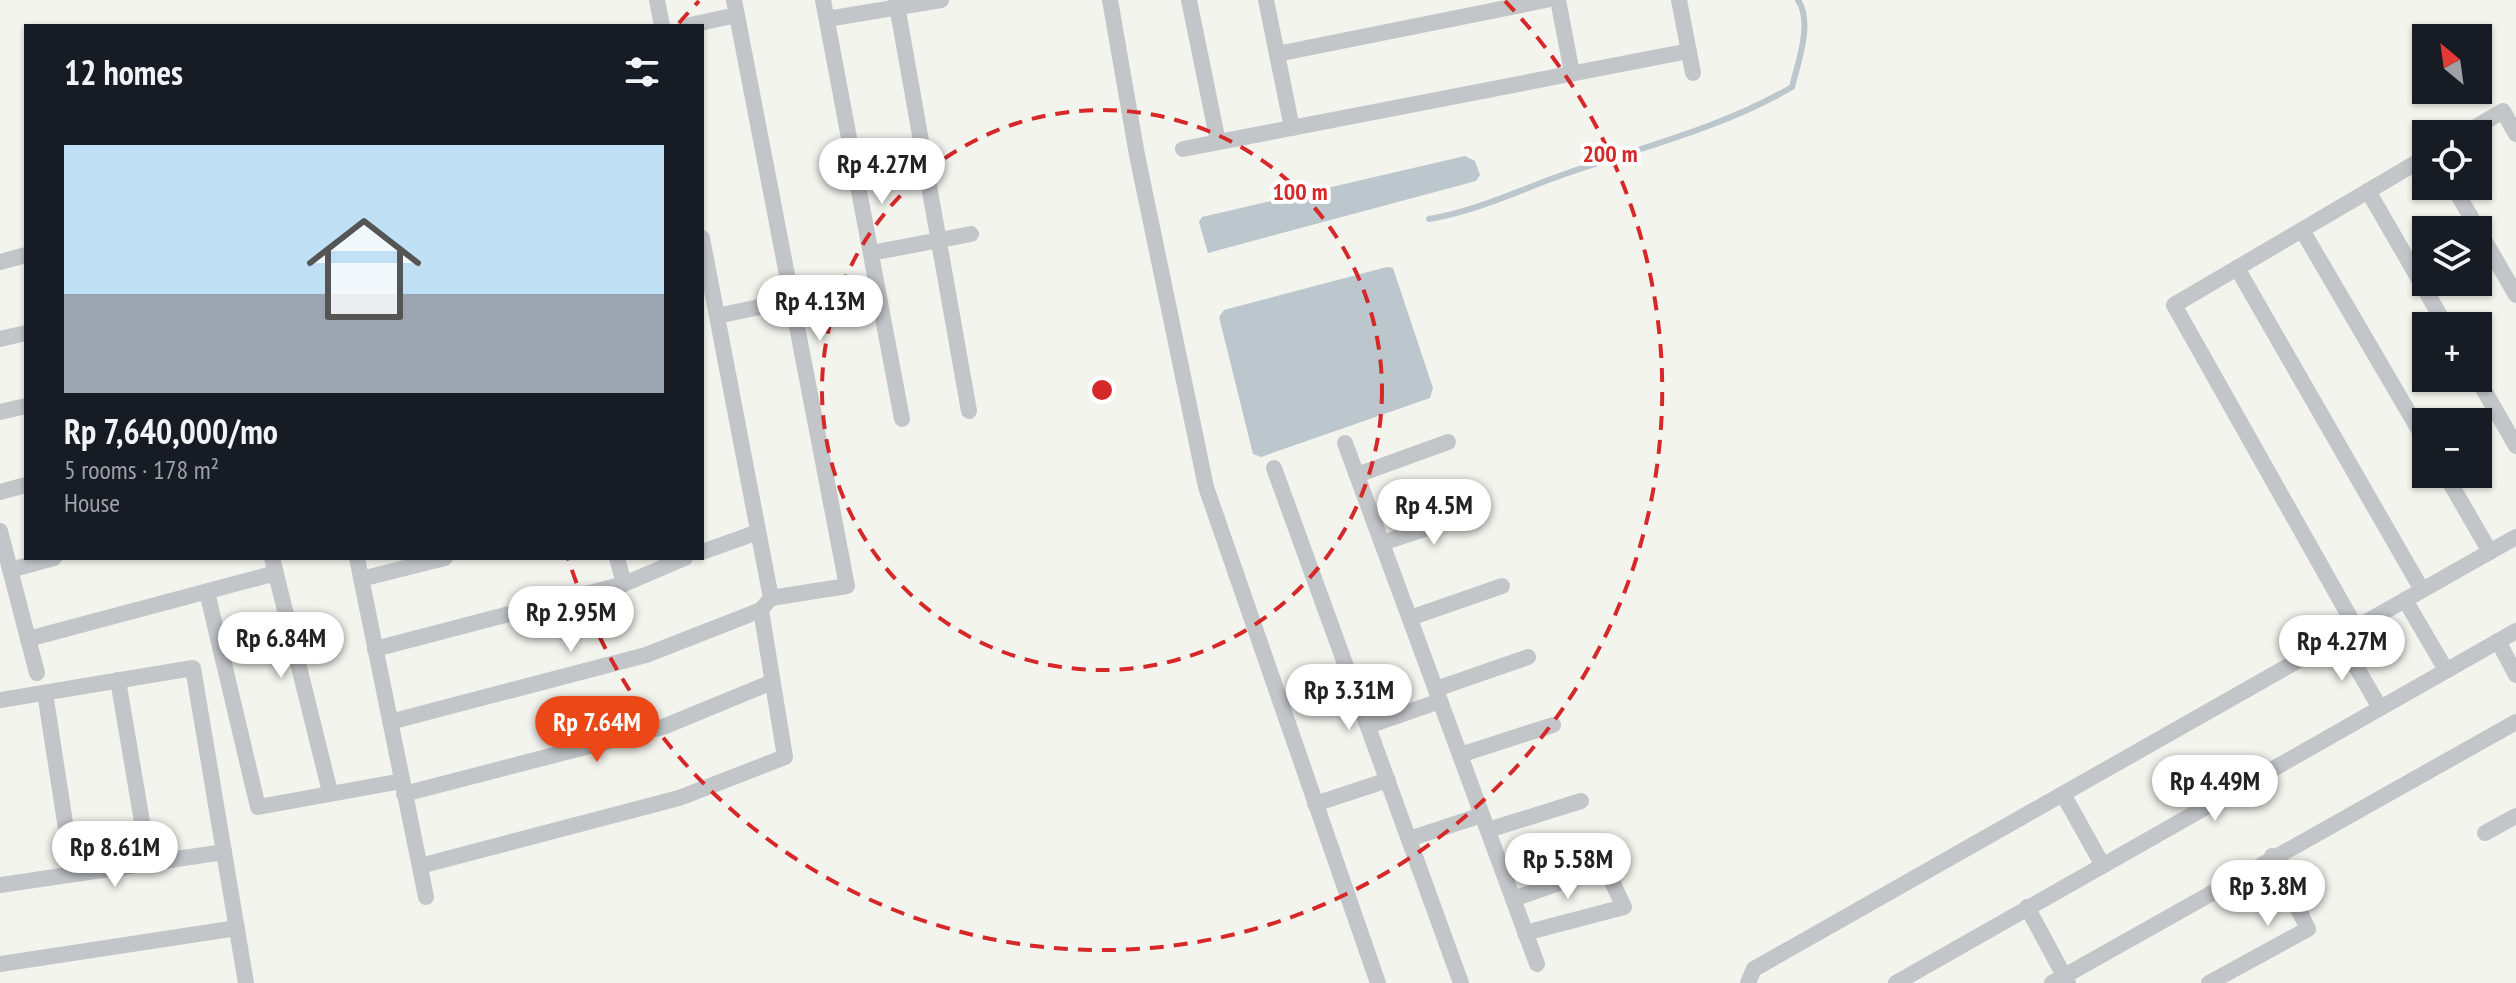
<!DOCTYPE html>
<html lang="en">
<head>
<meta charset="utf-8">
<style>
  body { margin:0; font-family:"PT Sans Narrow",sans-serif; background:#20242c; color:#f1f3f6; height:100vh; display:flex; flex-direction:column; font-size:30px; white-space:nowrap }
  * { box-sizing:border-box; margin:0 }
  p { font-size:26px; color:#9ea1a6 }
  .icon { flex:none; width:44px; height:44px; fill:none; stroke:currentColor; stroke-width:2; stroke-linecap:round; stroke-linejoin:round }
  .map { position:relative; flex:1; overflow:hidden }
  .panel { position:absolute; left:24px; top:24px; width:680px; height:536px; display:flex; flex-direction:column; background:#171b24; border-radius:0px; box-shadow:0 2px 6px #0004 }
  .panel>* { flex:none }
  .needle { width:52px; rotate:331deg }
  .fabs { position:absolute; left:2412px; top:24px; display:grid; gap:16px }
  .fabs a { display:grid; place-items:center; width:80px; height:80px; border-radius:0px; background:#171b24; box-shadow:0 2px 6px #0004; font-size:40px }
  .price { position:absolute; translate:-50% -68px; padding:0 18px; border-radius:28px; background:#fff; color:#222; font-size:26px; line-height:52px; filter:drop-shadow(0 2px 4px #0008) }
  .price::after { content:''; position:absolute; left:50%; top:48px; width:24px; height:18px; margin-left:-12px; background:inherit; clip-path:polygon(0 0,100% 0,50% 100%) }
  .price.current { background:#ec4717; color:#fff }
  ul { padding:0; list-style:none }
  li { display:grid; align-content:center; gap:16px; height:424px; padding:0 40px }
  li+li { border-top:2px solid #363941 }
  li span { display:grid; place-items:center; height:248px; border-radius:0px; color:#555 }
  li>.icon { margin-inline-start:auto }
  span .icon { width:144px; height:144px; fill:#fffc; stroke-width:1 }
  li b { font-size:34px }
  h2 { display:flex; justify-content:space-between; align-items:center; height:96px; padding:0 40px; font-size:34px }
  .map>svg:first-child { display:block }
</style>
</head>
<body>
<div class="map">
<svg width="2516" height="983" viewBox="0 0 2516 983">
  <rect width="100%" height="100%" fill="#f4f4ef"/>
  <g fill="#bbc7cc">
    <path d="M1465,156L1475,161L1480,175L1476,181L1208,253L1199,222L1202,217Z"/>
    <path d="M1387,267L1393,268L1433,388L1430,398L1261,457L1253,454L1219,317L1224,310Z"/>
  </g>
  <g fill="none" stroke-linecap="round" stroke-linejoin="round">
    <path stroke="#bbc7cc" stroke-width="6" d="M1429,219C1478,211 1521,189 1568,173C1643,147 1724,127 1792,87C1798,62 1813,23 1798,0"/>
    <g stroke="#c3c6c9" stroke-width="16">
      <path d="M657,0L662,26"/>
      <path d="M734,0L847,586L771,598"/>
      <path d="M823,0L902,419"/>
      <path d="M896,0L969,411"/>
      <path d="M1110,0L1137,155L1206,487L1378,983"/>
      <path d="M1189,0L1218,142"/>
      <path d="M1266,0L1292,128"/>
      <path d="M1558,0L1572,73"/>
      <path d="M1679,0L1693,73"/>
      <path d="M827,19L941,0"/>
      <path d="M685,26L737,15"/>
      <path d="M1277,54L1546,0"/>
      <path d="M2464,134L2503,111L2516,134"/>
      <path d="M1183,149L1689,51"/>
      <path d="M2453,186L2516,295"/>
      <path d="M2368,191L2446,326"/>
      <path d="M2302,230L2426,442"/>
      <path d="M871,253L971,234"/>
      <path d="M0,262L26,255"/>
      <path d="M2237,268L2422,590"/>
      <path d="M717,316L792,300"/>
      <path d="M0,339L26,333"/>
      <path d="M2477,378L2516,446"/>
      <path d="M0,412L26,406"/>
      <path d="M1345,443L1537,964"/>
      <path d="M1274,468L1461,983"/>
      <path d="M2445,474L2490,552"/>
      <path d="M1357,475L1448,442"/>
      <path d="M0,492L26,485"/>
      <path d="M0,531L37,673"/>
      <path d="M1382,543L1474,513"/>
      <path d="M702,552L758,532"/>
      <path d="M272,558L330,792"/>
      <path d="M357,558L426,897"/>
      <path d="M617,558L624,584"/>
      <path d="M10,570L54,558"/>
      <path d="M361,579L445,558"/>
      <path d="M207,592L258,807L402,781"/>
      <path d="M2405,600L2446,670"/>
      <path d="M1410,618L1502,586"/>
      <path d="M2356,628L2174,305L2426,157"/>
      <path d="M2339,637L2380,708"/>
      <path d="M28,639L276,573"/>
      <path d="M2498,641L2516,675"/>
      <path d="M375,649L624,584L685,558"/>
      <path d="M118,680L149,863"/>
      <path d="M1436,689L1528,657"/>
      <path d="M45,693L73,874"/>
      <path d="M0,700L193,668L246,983"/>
      <path d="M390,722L646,655L761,610"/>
      <path d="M1368,726L1440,701"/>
      <path d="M1460,755L1553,725"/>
      <path d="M404,794L663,727L772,682"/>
      <path d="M2063,794L2102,864"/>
      <path d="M1315,804L1388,780"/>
      <path d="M1488,830L1581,801"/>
      <path d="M2485,833L2516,816"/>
      <path d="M1409,839L1482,815"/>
      <path d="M420,866L679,798L785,757L761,610L771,598L702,238"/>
      <path d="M0,885L224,852"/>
      <path d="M1513,899L1605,867L1624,907L1525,933"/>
      <path d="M2027,907L2068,983"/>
      <path d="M0,964L237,928"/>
      <path d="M1748,983L1754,969L2516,537"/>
      <path d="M1896,983L2516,631"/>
      <path d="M2052,983L2516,722"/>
      <path d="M2209,983L2308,929L2272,856"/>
    </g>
  </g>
  <g fill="none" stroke="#d62828" stroke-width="4" stroke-dasharray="14 10">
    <circle cx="1102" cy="390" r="280"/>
    <path d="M679 23A560 560 0 0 1 699 1M1505 1A560 560 0 1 1 568 558"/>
  </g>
  <circle cx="1102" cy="390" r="12" fill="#d62828" stroke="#fff" stroke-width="4"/>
  <g font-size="24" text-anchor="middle" font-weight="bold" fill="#d62828" stroke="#fff" stroke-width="8" stroke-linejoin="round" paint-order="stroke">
    <text x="1610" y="162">200 m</text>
    <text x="1300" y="200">100 m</text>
  </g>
</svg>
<div class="fabs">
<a><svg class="needle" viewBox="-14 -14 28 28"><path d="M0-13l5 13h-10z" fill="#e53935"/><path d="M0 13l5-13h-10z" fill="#9ea1a6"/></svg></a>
<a><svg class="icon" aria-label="locate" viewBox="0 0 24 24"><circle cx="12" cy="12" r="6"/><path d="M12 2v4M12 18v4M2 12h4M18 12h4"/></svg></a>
<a><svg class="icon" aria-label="layers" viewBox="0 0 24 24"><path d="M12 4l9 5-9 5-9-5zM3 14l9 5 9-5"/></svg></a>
<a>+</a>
<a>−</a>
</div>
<b class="price" style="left:882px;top:206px">Rp 4.27M</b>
<b class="price" style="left:820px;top:343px">Rp 4.13M</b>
<b class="price" style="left:1434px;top:547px">Rp 4.5M</b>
<b class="price" style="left:571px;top:654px">Rp 2.95M</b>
<b class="price" style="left:281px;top:680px">Rp 6.84M</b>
<b class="price" style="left:2342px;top:683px">Rp 4.27M</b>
<b class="price" style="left:1349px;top:732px">Rp 3.31M</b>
<b class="price current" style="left:597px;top:764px">Rp 7.64M</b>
<b class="price" style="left:2215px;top:823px">Rp 4.49M</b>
<b class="price" style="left:115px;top:889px">Rp 8.61M</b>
<b class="price" style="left:1568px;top:901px">Rp 5.58M</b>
<b class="price" style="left:2268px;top:928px">Rp 3.8M</b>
<section class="panel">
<h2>12 homes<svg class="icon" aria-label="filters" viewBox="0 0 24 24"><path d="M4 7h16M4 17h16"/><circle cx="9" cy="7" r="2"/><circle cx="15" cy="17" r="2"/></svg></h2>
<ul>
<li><span style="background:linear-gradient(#bfe0f5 60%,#9aa5b1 0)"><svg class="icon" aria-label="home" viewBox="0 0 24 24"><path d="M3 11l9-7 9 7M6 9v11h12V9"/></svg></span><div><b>Rp 7,640,000/mo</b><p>5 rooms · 178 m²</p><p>House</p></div></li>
</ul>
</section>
</div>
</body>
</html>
